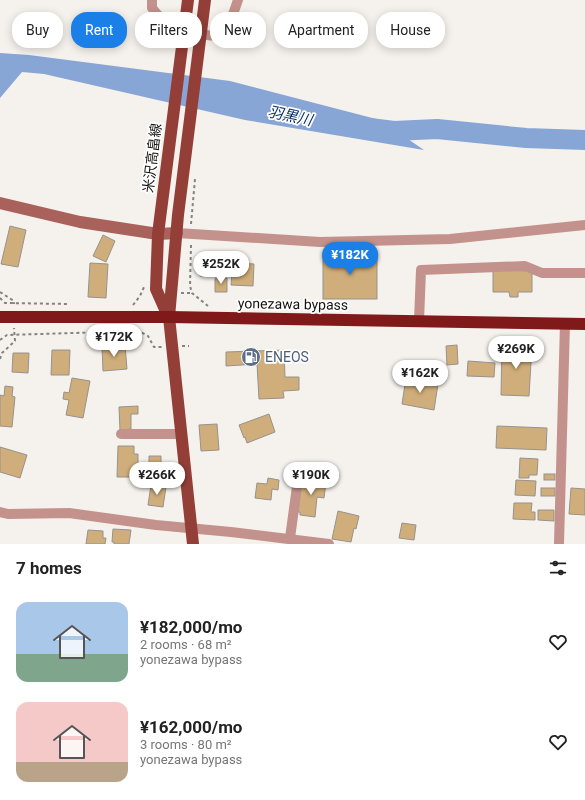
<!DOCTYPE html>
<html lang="en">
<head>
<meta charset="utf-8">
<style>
  body { margin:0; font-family:Roboto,"Noto Sans JP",sans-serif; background:#f2f2f2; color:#222; height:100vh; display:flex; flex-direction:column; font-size:15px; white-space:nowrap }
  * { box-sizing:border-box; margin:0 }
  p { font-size:13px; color:#767676 }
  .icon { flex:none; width:22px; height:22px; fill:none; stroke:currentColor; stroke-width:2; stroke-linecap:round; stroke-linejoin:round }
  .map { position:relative; height:544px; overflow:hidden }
  .drawer { display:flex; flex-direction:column; background:#fff; flex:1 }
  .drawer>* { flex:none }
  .banner { position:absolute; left:12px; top:12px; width:561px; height:36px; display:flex; gap:8px }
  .price { position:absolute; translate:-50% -34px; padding:0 9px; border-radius:14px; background:#fff; color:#222; font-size:13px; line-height:26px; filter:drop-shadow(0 1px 2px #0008) }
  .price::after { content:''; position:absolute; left:50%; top:24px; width:12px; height:9px; margin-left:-6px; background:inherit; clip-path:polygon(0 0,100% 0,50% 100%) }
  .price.current { background:#1a7fe7; color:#fff }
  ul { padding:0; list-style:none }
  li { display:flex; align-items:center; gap:12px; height:100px; padding:0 16px }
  li span { display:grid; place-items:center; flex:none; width:112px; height:80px; border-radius:12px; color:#555 }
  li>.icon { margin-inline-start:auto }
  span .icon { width:48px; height:48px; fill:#fffc; stroke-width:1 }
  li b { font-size:17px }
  h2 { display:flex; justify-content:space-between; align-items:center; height:48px; padding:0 16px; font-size:17px }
  .chip { padding:0 14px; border-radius:16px; background:#fff; box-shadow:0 2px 10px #0003; font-size:14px; line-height:36px }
  .chip.current { background:#1a7fe7; color:#fff }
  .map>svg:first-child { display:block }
</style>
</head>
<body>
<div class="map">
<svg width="585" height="544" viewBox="0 0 585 544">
  <rect width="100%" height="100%" fill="#f5f1ec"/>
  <path fill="#87a5d5" d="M0,53L29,55L230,81L380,120L424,150L245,120L44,74L22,72L0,98Z"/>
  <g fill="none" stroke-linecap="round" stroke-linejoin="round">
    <path stroke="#87a5d5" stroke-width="20" d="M370,128L394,131L437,129L526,138L585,140"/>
  </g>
  <g fill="#d0ae7b" stroke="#96928d">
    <path d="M10,226L26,230L18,267L1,264Z"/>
    <path d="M103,235L115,241L106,262L93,256Z"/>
    <path d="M225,252L227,276L215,277L213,253Z"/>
    <rect x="323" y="253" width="54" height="46"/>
    <path d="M206,257H212L213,276H200L199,262H206Z"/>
    <path d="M90,263L108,264L106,298L88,297Z"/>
    <path d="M238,263L254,264L253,286L231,285L232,274H237Z"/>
    <path d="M493,270L532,271V292H518V297H510L509,292H493Z"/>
    <path d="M227,278V292H215V279Z"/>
    <path d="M502,344L532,346L529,396L501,395Z"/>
    <path d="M125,345L127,369L103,371L102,347Z"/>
    <path d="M457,345L458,364L447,365L446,346Z"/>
    <path d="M52,350H70L69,375H51Z"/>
    <path d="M284,350L285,377H299V390L283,391L284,398L259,399L257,364L226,366V352Z"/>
    <path d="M13,353H29L28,373L12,372Z"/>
    <path d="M468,361L495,363L494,377L467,376Z"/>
    <path d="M72,378L90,381L83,418L66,415L69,400L63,399L64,392L69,393Z"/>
    <path d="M406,378L438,384L434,410L402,404Z"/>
    <path d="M5,386L13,387L12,396L15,397L12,427L0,426V395L4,396Z"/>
    <path d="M138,406V414H131V429L120,430L119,407Z"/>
    <path d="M269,414L275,432L247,443L245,437L244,438L239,425Z"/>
    <path d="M217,424L219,450L201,451L199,425Z"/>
    <path d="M497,426L547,428L546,450L496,448Z"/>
    <path d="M118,446H134V454H138V468H135V477H117Z"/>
    <path d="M0,447L27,455L20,478L0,472Z"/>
    <path d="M149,456H161V475H157V480H146V463H149Z"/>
    <path d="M520,458L538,459L537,475H529V478H519Z"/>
    <rect x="544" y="474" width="11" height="6"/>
    <path d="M268,478L279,480L278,490L272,489L271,500L255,498L257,483L267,484Z"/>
    <path d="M307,478L321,479V481L326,482L324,498L317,497L315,517L300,515V512H298L301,485H303L304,482H307Z"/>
    <path d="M516,480L536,481L535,496L515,495Z"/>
    <path d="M151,485L166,487L163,507L148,505Z"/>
    <rect x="541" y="488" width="14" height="8"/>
    <path d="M571,488L585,489V515L569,514Z"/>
    <path d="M514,503H532L531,512H535V520L513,519Z"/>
    <path d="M538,510H554V521L538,520Z"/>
    <path d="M338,511L359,516L356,529L354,528L351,542L332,539Z"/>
    <path d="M402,523L416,525L414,540L399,538Z"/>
    <path d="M113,529L131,530L129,544H114V542H112Z"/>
    <path d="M88,530L103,531V538H106L105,544H86Z"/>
  </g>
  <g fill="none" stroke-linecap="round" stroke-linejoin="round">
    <g stroke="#85827f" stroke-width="2" stroke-dasharray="3 3" stroke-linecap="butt">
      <path d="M191,224L195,179"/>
      <path d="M191,245L190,286L192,293L208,306"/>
      <path d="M0,292L14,301V304"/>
      <path d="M181,293H191"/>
      <path d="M0,298L5,303L69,304"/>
      <path d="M133,305L140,296L144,287"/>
      <path d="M0,340L7,335L139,331L148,336L154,347H162"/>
      <path d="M182,346H189"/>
      <path d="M0,359L2,353L15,341L14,328"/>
    </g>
    <g stroke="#c4928c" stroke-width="10">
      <path d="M152,0V8C156,13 162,20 168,23C177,28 214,40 222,34C229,29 235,8 238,0"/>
      <path d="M177,233L320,242L450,239L585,225"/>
      <path d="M419,321L421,270L525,266L542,273H585"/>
      <path d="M121,434H181"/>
      <path d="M0,512L8,514L69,513L156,525L231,532L329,544"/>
      <path d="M290,538L299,472L322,475"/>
      <path d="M559,544L565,323"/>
    </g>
    <path stroke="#a9625b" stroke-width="12" d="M0,203L80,222L158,234L177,233"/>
    <g stroke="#943e38" stroke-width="12">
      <path d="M168,316L156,289L158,234L188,0"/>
      <path d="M193,544L169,317L178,215L205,0"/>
    </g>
    <path stroke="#801919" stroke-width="12" d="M0,317H169L585,324"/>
  </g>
  <defs>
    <g id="fuel-disc" transform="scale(1)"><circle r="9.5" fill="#5c6f8a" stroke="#fff"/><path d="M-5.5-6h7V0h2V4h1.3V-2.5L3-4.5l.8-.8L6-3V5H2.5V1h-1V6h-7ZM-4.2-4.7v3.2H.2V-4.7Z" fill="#fff"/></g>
  </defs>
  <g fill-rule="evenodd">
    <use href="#fuel-disc" x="251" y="357"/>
  </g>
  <g text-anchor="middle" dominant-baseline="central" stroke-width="3.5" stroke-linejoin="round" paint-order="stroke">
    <g font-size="14" fill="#141311" stroke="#fff">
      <text transform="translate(152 158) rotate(-83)">米沢高畠線</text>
      <text transform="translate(293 304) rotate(1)">yonezawa bypass</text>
    </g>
    <g font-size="14" fill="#4e5e75" stroke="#fff" text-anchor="start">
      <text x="265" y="357">ENEOS</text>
    </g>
    <g font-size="15" font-style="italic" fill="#0b316a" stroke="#fff">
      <text transform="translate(290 116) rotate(12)">羽黒川</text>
    </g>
  </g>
</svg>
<b class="price current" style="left:350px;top:276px">¥182K</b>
<b class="price" style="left:221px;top:285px">¥252K</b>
<b class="price" style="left:114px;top:358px">¥172K</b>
<b class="price" style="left:516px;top:370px">¥269K</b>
<b class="price" style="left:420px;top:394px">¥162K</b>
<b class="price" style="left:157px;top:496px">¥266K</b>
<b class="price" style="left:311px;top:496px">¥190K</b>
<div class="banner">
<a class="chip">Buy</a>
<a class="chip current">Rent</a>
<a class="chip">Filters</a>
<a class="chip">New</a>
<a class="chip">Apartment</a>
<a class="chip">House</a>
</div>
</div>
<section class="drawer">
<h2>7 homes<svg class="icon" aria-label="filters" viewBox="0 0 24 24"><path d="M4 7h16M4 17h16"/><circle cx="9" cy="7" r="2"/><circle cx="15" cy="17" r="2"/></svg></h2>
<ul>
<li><span style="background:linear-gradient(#a9c7e8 65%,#7fa58c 0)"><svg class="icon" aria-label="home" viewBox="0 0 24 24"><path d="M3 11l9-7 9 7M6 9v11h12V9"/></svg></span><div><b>¥182,000/mo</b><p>2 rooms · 68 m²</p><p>yonezawa bypass</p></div><svg class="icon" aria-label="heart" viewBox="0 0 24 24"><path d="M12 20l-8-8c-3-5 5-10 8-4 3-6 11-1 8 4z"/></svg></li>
<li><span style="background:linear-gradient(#f6c9c9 75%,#b9a48a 0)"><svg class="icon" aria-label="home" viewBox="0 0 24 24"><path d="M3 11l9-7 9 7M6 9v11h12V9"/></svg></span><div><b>¥162,000/mo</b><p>3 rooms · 80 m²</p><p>yonezawa bypass</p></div><svg class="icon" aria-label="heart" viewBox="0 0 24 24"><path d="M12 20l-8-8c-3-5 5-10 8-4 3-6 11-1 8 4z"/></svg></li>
</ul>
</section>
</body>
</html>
